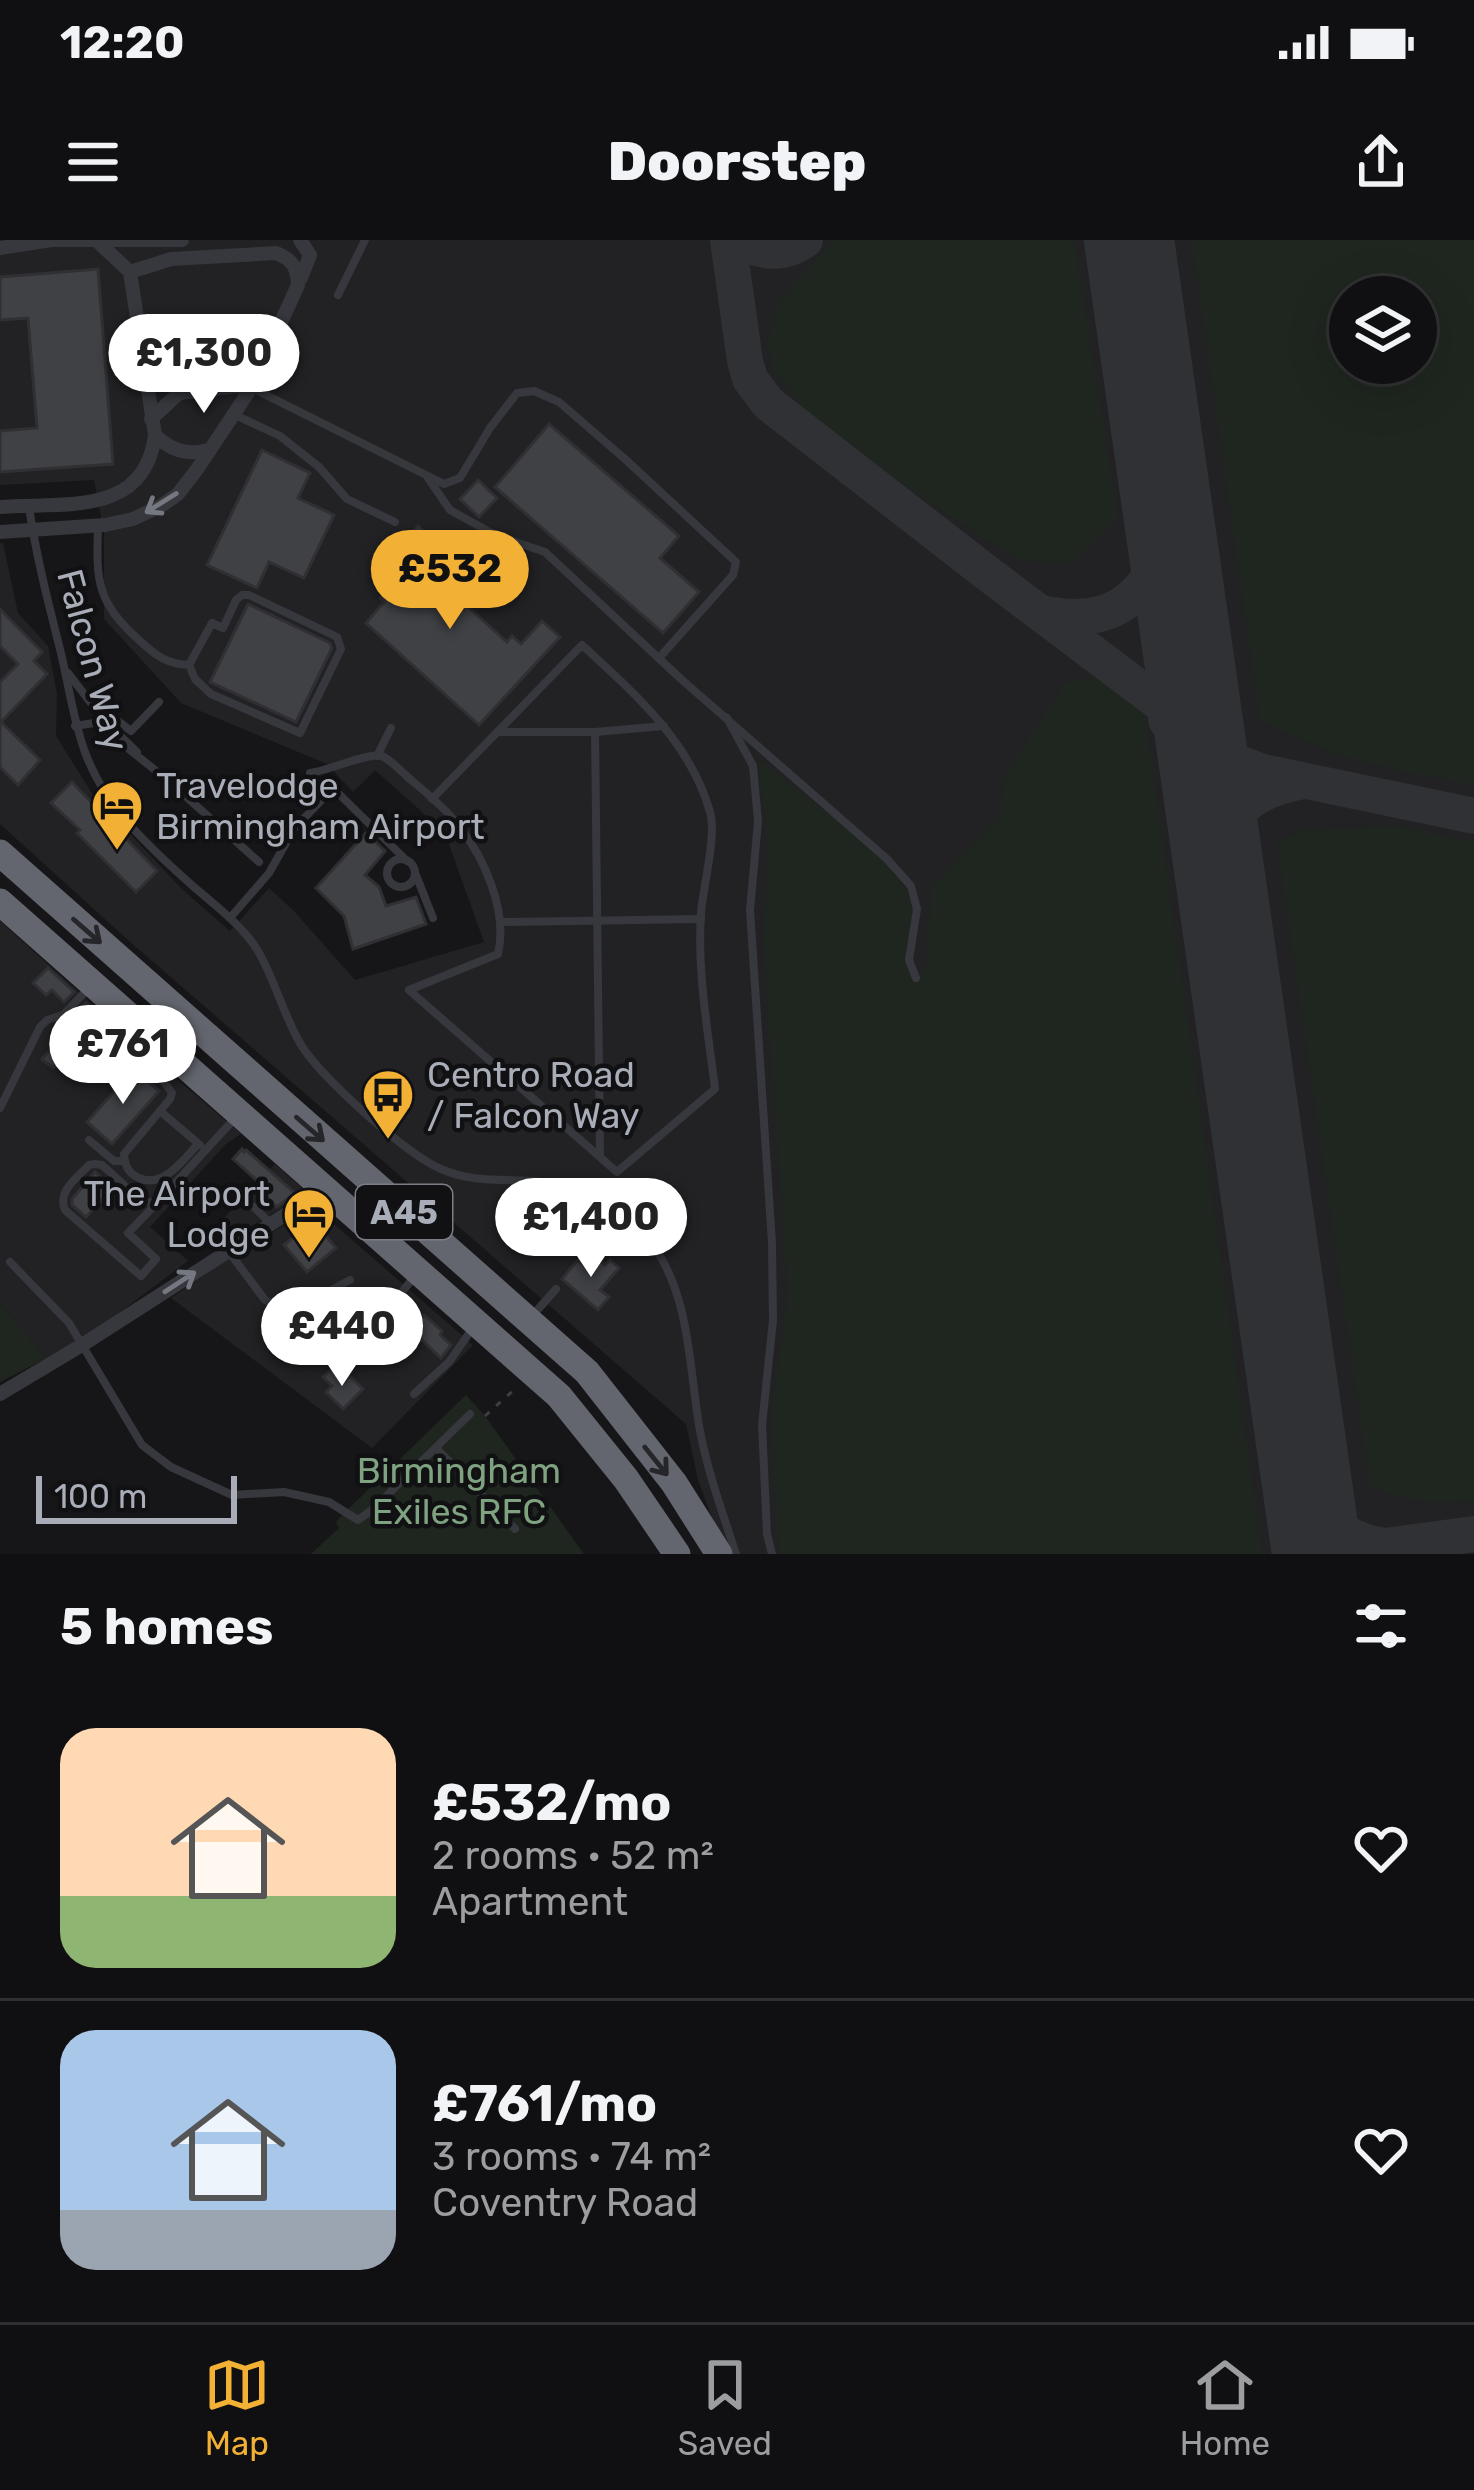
<!DOCTYPE html>
<html lang="en">
<head>
<meta charset="utf-8">
<style>
  body { margin:0; font-family:Rubik,sans-serif; background:#19191b; color:#f1f3f6; height:100vh; display:flex; flex-direction:column; font-size:45px; white-space:nowrap }
  * { box-sizing:border-box; margin:0 }
  p { font-size:39px; color:#9c9d9f }
  .icon { flex:none; width:66px; height:66px; fill:none; stroke:currentColor; stroke-width:2; stroke-linecap:round; stroke-linejoin:round }
  .map { position:relative; height:1314px; overflow:hidden }
  .panel { display:flex; flex-direction:column; background:#101012; flex:1 }
  .panel>* { flex:none }
  .controls { position:absolute; left:1329px; top:36px; display:grid; gap:24px }
  .controls a { display:grid; place-items:center; width:108px; height:108px; border-radius:50%; background:#101012; box-shadow:0 12px 48px #0002,0 0 0 3px #303032; font-size:60px }
  .scale { position:absolute; left:36px; bottom:30px; width:201px; box-sizing:border-box; padding-left:12px; border:6px solid #a8adb8; border-top:0; font-size:33px; line-height:42px; white-space:nowrap; color:#a8adb8; -webkit-text-stroke:9px #111113; paint-order:stroke }
  .price { position:absolute; translate:-50% -102px; padding:0 27px; border-radius:42px; background:#fff; color:#222; font-size:39px; line-height:78px; filter:drop-shadow(0 3px 6px #0008) }
  .price::after { content:''; position:absolute; left:50%; top:72px; width:36px; height:27px; margin-left:-18px; background:inherit; clip-path:polygon(0 0,100% 0,50% 100%) }
  .price.on { background:#f2b134; color:#111 }
  ul { padding:0; list-style:none }
  li { display:flex; align-items:center; gap:36px; height:300px; padding:0 60px }
  li+li { border-top:3px solid #303032 }
  li span { display:grid; place-items:center; flex:none; width:336px; height:240px; border-radius:36px; color:#555 }
  li>.icon { margin-inline-start:auto }
  span .icon { width:144px; height:144px; fill:#fffc; stroke-width:1 }
  li b { font-size:51px }
  h2 { display:flex; justify-content:space-between; align-items:center; height:144px; padding:0 60px; font-size:51px }
  .status { display:flex; justify-content:space-between; align-items:center; height:84px; padding:0 60px; background:#101012; direction:ltr }
  .status svg { height:33px; fill:currentColor }
  header { display:flex; justify-content:space-between; align-items:center; height:156px; padding:0 60px; background:#101012; font-size:54px; font-weight:800 }
  .tab-bar { display:flex; justify-content:space-around; align-items:center; height:168px; border-top:3px solid #303032; background:#101012; font-size:33px; color:#9c9d9f }
  .tab-bar a { display:grid; justify-items:center; gap:6px }
  .tab-bar .on { color:#f2b134 }
  .map>svg:first-child { display:block }
</style>
</head>
<body>
<div class="status"><b>12:20</b><svg viewBox="0 0 49 12"><path d="M0 12V9h3v3zM5 12V6h3v6zM10 12V3h3v9zM15 12V0h3v12zM26 1h20v11H26zM47 4h2v5h-2z"/></svg></div>
<header><svg class="icon" aria-label="menu" viewBox="0 0 24 24"><path d="M4 6h16M4 12h16M4 18h16"/></svg>Doorstep<svg class="icon" aria-label="share" viewBox="0 0 24 24"><path d="M12 15V3M7 8l5-5 5 5M5 13v7h14v-7"/></svg></header>
<div class="map">
<svg width="1474" height="1314" viewBox="0 0 1474 1314">
  <rect width="100%" height="100%" fill="#161618"/>
  <g fill="#222225" fill-rule="evenodd">
    <path d="M0,0H1474V1314H725L698,1240L686,1184L128,700L0,584V303H3L18,373L48,406L57,454L56,496L93,555L183,650L230,691L269,648L294,671L355,740L484,702L447,599L422,572L375,530L353,552L327,524L181,463L104,379V292L94,240L0,245ZM1350,57H1416V123H1350Z"/>
    <path d="M0,681L143,810L241,894L226,904L150,987L188,1021L99,1088L47,1118L0,1064Z"/>
    <path d="M275,924L301,947L300,954L282,968L230,999L218,984Z"/>
    <path d="M319,971L473,1105L372,1208L171,1058L239,1011L307,972Z"/>
  </g>
  <g fill="#1e261f" fill-rule="evenodd">
    <path d="M834,0H1074L1118,277L1074,322L1020,321L909,249L807,172L773,132L768,102L779,61Z"/>
    <path d="M1192,0H1474V545C1426,536 1378,528 1332,512C1307,503 1283,491 1260,481ZM1350,57H1416V123H1350Z"/>
    <path d="M1097,437L1135,446L1144,466L1262,1314H778L771,1173L788,1054L763,701L769,604L757,518L887,619L917,669L909,720L916,738L927,726L931,647L1000,577L1006,534L1066,443Z"/>
    <path d="M1391,586L1474,601V1260C1431,1263 1410,1263 1370,1247L1277,602L1302,590Z"/>
    <path d="M0,1064L47,1118L0,1142Z"/>
    <path d="M466,1155L485,1176L584,1314H311L339,1288L336,1282L344,1273Z"/>
  </g>
  <g fill="none" stroke-linecap="round" stroke-linejoin="round">
    <g stroke="#303135" stroke-width="36">
      <path d="M728,0L745,121L750,139L768,163L987,333L1239,523L1263,532L1474,576"/>
      <path d="M741,0C762,14 784,15 805,0"/>
      <path d="M1042,373C1112,388 1143,360 1171,298"/>
      <path d="M1166,480L1190,517L1210,573"/>
      <path d="M1218,628C1226,574 1246,553 1299,542"/>
      <path d="M1308,1251C1325,1283 1349,1301 1385,1306L1474,1294"/>
    </g>
    <path stroke="#303135" stroke-width="90" d="M1129,0L1317,1314"/>
  </g>
  <g fill="#404145" stroke="#303034" stroke-width="3">
    <path d="M98,29L113,224L0,232V191L37,188L28,78L0,80V37Z"/>
    <path d="M549,184L679,296L660,318L699,352L663,393L495,247Z"/>
    <path d="M262,210L310,233L298,258L334,275L304,338L269,322L257,348L207,325Z"/>
    <path d="M478,240L497,258L479,277L460,259Z"/>
    <path d="M418,286L452,316L434,336L507,402L512,396L521,404L542,381L560,397L479,485L366,383L384,362L380,358L392,345L377,331Z"/>
    <path d="M248,364L330,403L332,408L296,482L210,442Z"/>
    <path d="M0,369L42,412L34,421L47,434L1,482L40,520L18,545L0,527V442L18,424L0,406Z"/>
    <path d="M72,542L157,631L136,652L77,593L80,590L51,563Z"/>
    <path d="M366,593L385,611L365,635L379,647L386,666L416,657L426,684L353,709L344,676L316,648Z"/>
    <path d="M48,728L74,752L64,762L52,750L46,755L33,743Z"/>
    <path d="M86,763L99,775L53,828L42,819L80,776L76,773Z"/>
    <path d="M134,829L159,851L112,904L87,882Z"/>
    <path d="M242,909L244,912L246,910L295,953L277,967L266,956L268,953L262,945L233,919Z"/>
    <path d="M95,932L113,948L86,977L72,965V959Z"/>
    <path d="M322,991L336,1008L307,1032L284,1005L296,995L305,1005Z"/>
    <path d="M595,1017L605,1025L610,1020L619,1028L600,1050L609,1057L598,1070L562,1039L578,1020L586,1027Z"/>
    <path d="M407,1071L419,1081L424,1075L442,1091L440,1095L451,1105L441,1118L421,1099L415,1105L394,1086Z"/>
    <path d="M331,1129L344,1142L350,1136L363,1149L343,1169L326,1152L332,1146L323,1137Z"/>
  </g>
  <g fill="none" stroke-linecap="round" stroke-linejoin="round">
    <path stroke="#3d3f44" stroke-width="3" stroke-dasharray="6 9" stroke-linecap="butt" d="M485,1176L516,1148"/>
    <g stroke="#37383d" stroke-width="8">
      <path d="M338,55L365,0"/>
      <path d="M252,148L444,244L460,238L490,188L517,153L534,151L559,162L625,219L736,322L733,335L659,418"/>
      <path d="M233,174L280,196L319,227L347,259L395,282"/>
      <path d="M428,238L450,270L495,295L545,312L681,439L887,619L911,646L917,669L909,720L916,738"/>
      <path d="M29,267C36,315 48,362 60,409C76,476 76,520 123,577C144,602 169,625 194,647C216,666 243,686 258,711C275,740 283,774 300,803C319,836 406,914 441,929C479,946 519,936 558,944C596,952 633,976 655,1008C691,1061 689,1130 700,1191C708,1233 723,1274 736,1314"/>
      <path d="M98,287C96,342 97,362 139,400C155,415 166,424 189,425L212,383L223,388L236,360L242,355H249L337,397L341,409L300,493L211,454L195,439L189,425"/>
      <path d="M68,433L104,480L137,512"/>
      <path d="M90,460L131,491L159,462"/>
      <path d="M727,478L753,526L758,581L750,670L772,1003L773,1080L762,1185L767,1294L772,1314"/>
      <path d="M75,486L94,483L99,485L171,543L259,622"/>
      <path d="M501,492H595L664,486"/>
      <path d="M595,492L600,916"/>
      <path d="M377,516L391,488"/>
      <path d="M310,533C328,531 369,512 382,516C391,520 403,533 411,540C427,553 445,568 458,585C485,618 508,672 498,714L409,750L617,932L715,849C708,791 697,732 701,673C703,647 717,595 710,572C690,501 634,453 582,405L432,559"/>
      <circle cx="401" cy="633" r="14"/>
      <path d="M416,635L433,678"/>
      <path d="M230,678L269,633L294,589L330,551L337,552L407,621"/>
      <path d="M501,682L701,679"/>
      <path d="M164,818L156,830L172,853L170,859L124,914C125,926 128,933 139,938C163,949 184,919 198,904"/>
      <path d="M0,868L40,787L47,780L63,775L87,750"/>
      <path d="M160,871L200,905"/>
      <path d="M89,900L114,921H123"/>
      <path d="M95,924L102,925L135,955L142,961L157,963L128,993L156,1019L141,1036L65,970C57,951 77,938 89,925Z"/>
      <path d="M157,963L237,876"/>
      <path d="M254,967L270,983"/>
      <path d="M229,1012L265,1060C296,1075 322,1054 350,1040"/>
      <path d="M10,1022L69,1083L142,1205L171,1227L232,1255L284,1252L329,1262L358,1280L372,1270L470,1174"/>
      <path d="M533,1075L556,1049"/>
      <path d="M336,1122L380,1079L414,1037"/>
      <path d="M414,1154L449,1122L472,1089"/>
      <path d="M436,1208L515,1289"/>
    </g>
    <g stroke="#37383d" stroke-width="14">
      <path d="M300,0L310,15L301,38"/>
      <path d="M0,8L51,0H182"/>
      <path d="M151,179L179,153L239,146L251,148"/>
      <path d="M155,195C170,210 187,216 208,210"/>
      <path d="M0,267C62,262 145,278 155,195L130,32L98,2"/>
      <path d="M0,292L105,285L133,279L161,266L178,254L198,228L251,148L298,45C297,27 293,20 276,13L171,19L130,32"/>
      <path d="M0,1154L82,1105L302,964L312,951L310,939"/>
    </g>
    <g stroke="#63666e" stroke-width="27">
      <path d="M0,613L587,1132L674,1243L719,1314"/>
      <path d="M0,662L559,1156L626,1239L677,1314"/>
    </g>
  </g>
  <defs><path id="oneway-shaft" d="M-6 0H5M1.5-3L5.5 0L1.5 3" fill="none" stroke-width="1.6" stroke-linecap="round" stroke-linejoin="round" transform="scale(3)"/></defs>
  <g stroke="#757881">
    <use href="#oneway-shaft" transform="translate(161 263) rotate(148)"/>
    <use href="#oneway-shaft" transform="translate(180 1042) rotate(-33)"/>
  </g>
  <g stroke="#26262a">
    <use href="#oneway-shaft" transform="translate(87 691) rotate(41)"/>
    <use href="#oneway-shaft" transform="translate(310 889) rotate(41)"/>
    <use href="#oneway-shaft" transform="translate(656 1221) rotate(51)"/>
  </g>
  <defs>
    <g id="hotel-pin" transform="scale(2.7)"><path d="M0 17L-7.5 6A9.5 9.5 0 1 1 7.5 6Z" fill="#f2b134" stroke="#111113"/><path d="M-6-4.5h1.5V1H6V5H4.5V3h-9V5H-6ZM-4 0a1.8 1.8 0 1 1 3.6 0ZM.5 0V-2.5h3Q6-2.5 6 0Z" fill="#111"/></g>
    <g id="bus-pin" transform="scale(2.7)"><path d="M0 17L-7.5 6A9.5 9.5 0 1 1 7.5 6Z" fill="#f2b134" stroke="#111113"/><path d="M-5-6H5V4H4V6H2V4H-2V6H-4V4H-5ZM-3.5-4V0h7V-4ZM-3.5 1.2v1.5H-2V1.2ZM2 1.2v1.5H3.5V1.2Z" fill="#111"/></g>
  </defs>
  <g fill-rule="evenodd">
    <use href="#hotel-pin" x="117" y="566"/>
    <use href="#bus-pin" x="388" y="855"/>
    <use href="#hotel-pin" x="309" y="974"/>
  </g>
  <g text-anchor="middle" dominant-baseline="central" stroke-width="9" stroke-linejoin="round" paint-order="stroke">
    <rect fill="#111113" stroke="#7b7e86" stroke-width="3" x="356" y="945" width="96" height="54" rx="9"/>
    <g font-size="33" font-weight="bold" fill="#a8adb8">
      <text x="404" y="972">A45</text>
    </g>
    <g font-size="36" fill="#a8adb8" stroke="#111113">
      <text transform="translate(93 420) rotate(75)">Falcon Way</text>
    </g>
    <g font-size="36" fill="#a8adb8" stroke="#111113" text-anchor="start">
      <text x="156" y="545">Travelodge<tspan x="156" dy="41">Birmingham Airport</tspan></text>
      <text x="427" y="834">Centro Road<tspan x="427" dy="41">/ Falcon Way</tspan></text>
      <text x="270" y="953" text-anchor="end">The Airport<tspan x="270" dy="41">Lodge</tspan></text>
    </g>
    <g font-size="36" fill="#7fa381" stroke="#111113">
      <text x="459" y="1230">Birmingham<tspan x="459" dy="41">Exiles RFC</tspan></text>
    </g>
  </g>
</svg>
<div class="controls">
<a><svg class="icon" aria-label="layers" viewBox="0 0 24 24"><path d="M12 4l9 5-9 5-9-5zM3 14l9 5 9-5"/></svg></a>
</div>
<div class="scale">100 m</div>
<b class="price" style="left:204px;top:176px">£1,300</b>
<b class="price on" style="left:450px;top:392px">£532</b>
<b class="price" style="left:123px;top:867px">£761</b>
<b class="price" style="left:591px;top:1040px">£1,400</b>
<b class="price" style="left:342px;top:1149px">£440</b>
</div>
<section class="panel">
<h2>5 homes<svg class="icon" aria-label="filters" viewBox="0 0 24 24"><path d="M4 7h16M4 17h16"/><circle cx="9" cy="7" r="2"/><circle cx="15" cy="17" r="2"/></svg></h2>
<ul>
<li><span style="background:linear-gradient(#ffd9b3 70%,#8fb573 0)"><svg class="icon" aria-label="home" viewBox="0 0 24 24"><path d="M3 11l9-7 9 7M6 9v11h12V9"/></svg></span><div><b>£532/mo</b><p>2 rooms · 52 m²</p><p>Apartment</p></div><svg class="icon" aria-label="heart" viewBox="0 0 24 24"><path d="M12 20l-8-8c-3-5 5-10 8-4 3-6 11-1 8 4z"/></svg></li>
<li><span style="background:linear-gradient(#a9c7e8 75%,#9aa5b1 0)"><svg class="icon" aria-label="home" viewBox="0 0 24 24"><path d="M3 11l9-7 9 7M6 9v11h12V9"/></svg></span><div><b>£761/mo</b><p>3 rooms · 74 m²</p><p>Coventry Road</p></div><svg class="icon" aria-label="heart" viewBox="0 0 24 24"><path d="M12 20l-8-8c-3-5 5-10 8-4 3-6 11-1 8 4z"/></svg></li>
</ul>
</section>
<nav class="tab-bar">
<a class="on"><svg class="icon" aria-label="map" viewBox="0 0 24 24"><path d="M3 6l6-2 6 2 6-2v14l-6 2-6-2-6 2zM9 4v14M15 6v14"/></svg>Map</a>
<a><svg class="icon" aria-label="saved" viewBox="0 0 24 24"><path d="M7 4h10v16l-5-4-5 4z"/></svg>Saved</a>
<a><svg class="icon" aria-label="home" viewBox="0 0 24 24"><path d="M3 11l9-7 9 7M6 9v11h12V9"/></svg>Home</a>
</nav>
</body>
</html>
